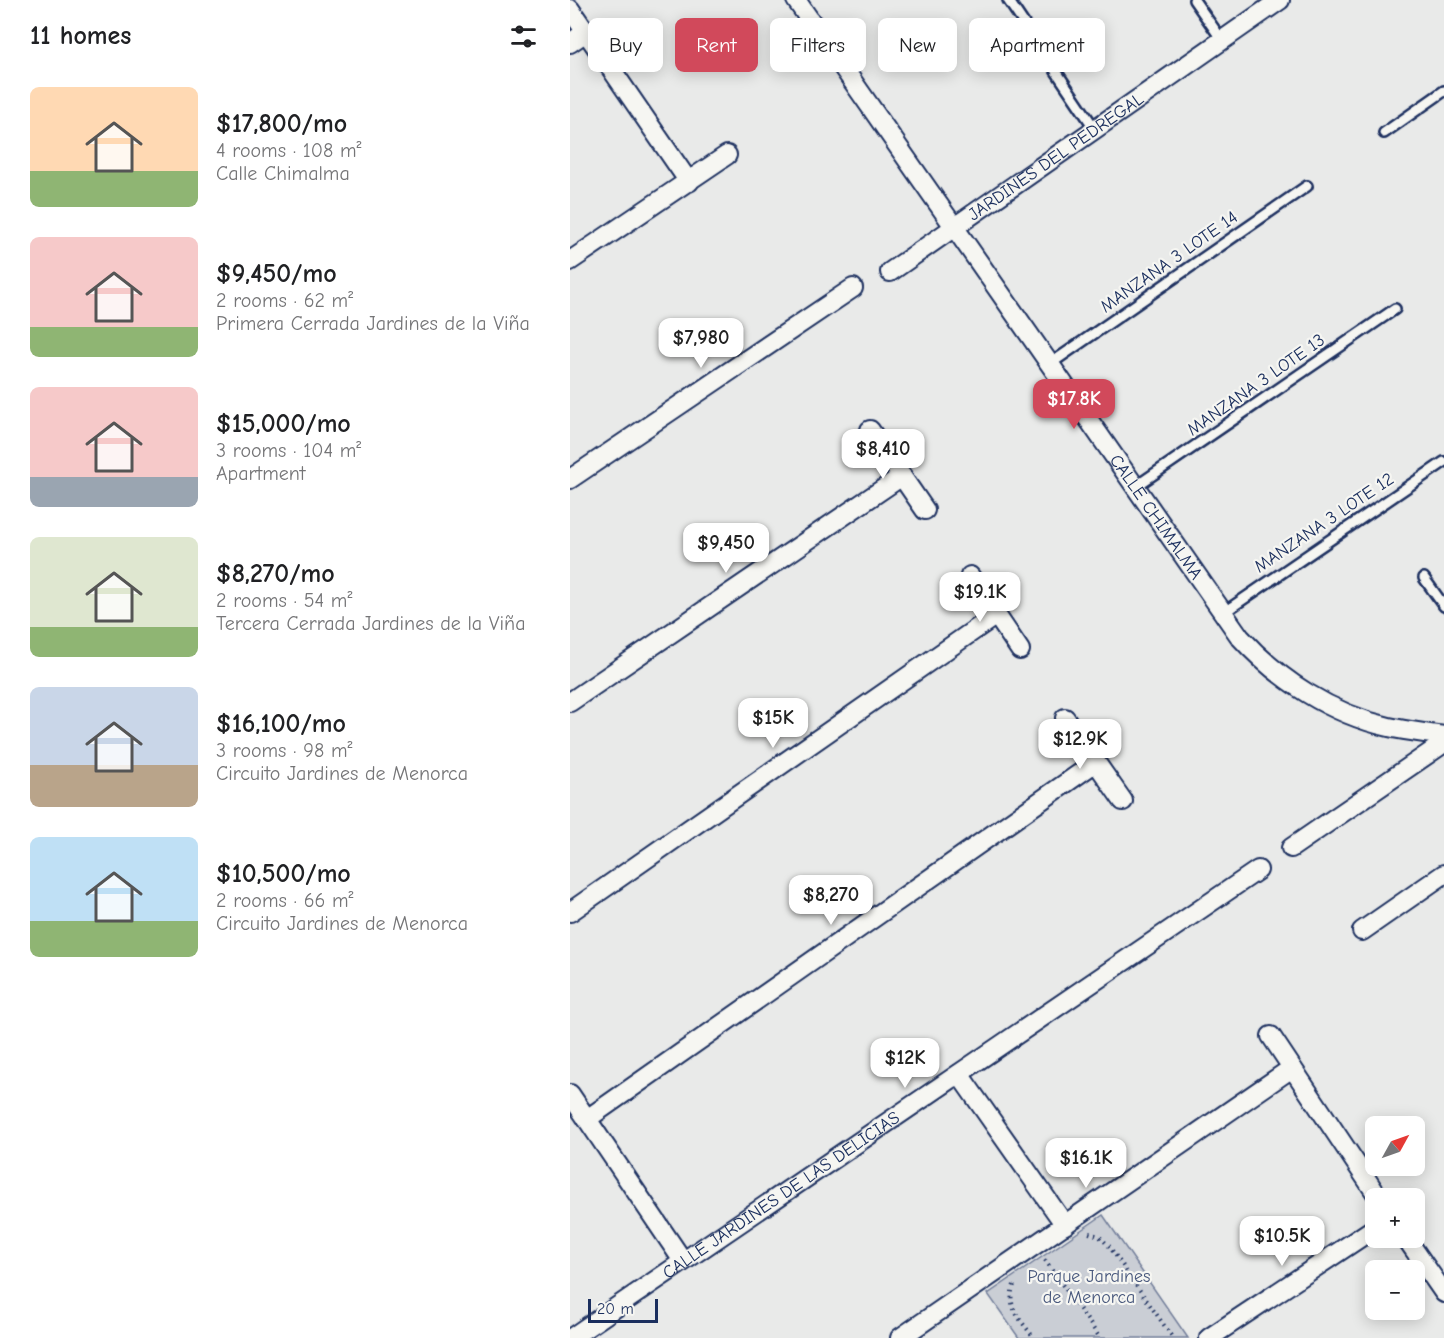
<!DOCTYPE html>
<html lang="en">
<head>
<meta charset="utf-8">
<style>
  body { margin:0; font-family:"Comic Neue",sans-serif; background:#f6f6f6; color:#202124; height:100vh; display:flex; flex-direction:column; font-size:22px; white-space:nowrap }
  * { box-sizing:border-box; margin:0 }
  p { font-size:20px; color:#757577 }
  .icon { flex:none; width:33px; height:33px; fill:none; stroke:currentColor; stroke-width:2; stroke-linecap:round; stroke-linejoin:round }
  .map { position:relative; flex:1; overflow:hidden }
  .panel { display:flex; flex-direction:column; background:#fff; width:570px }
  .panel>* { flex:none }
  .hud { position:absolute; left:18px; top:18px; width:570px; height:54px; display:flex; gap:12px }
  .needle { width:39px; rotate:50deg }
  .controls { position:absolute; left:795px; top:1116px; display:grid; gap:12px }
  .controls a { display:grid; place-items:center; width:60px; height:60px; border-radius:9px; background:#fff; box-shadow:0 3px 15px #0003; font-size:30px }
  .scale { position:absolute; left:18px; bottom:15px; width:70px; box-sizing:border-box; padding-left:6px; border:3px solid #1b2f5e; border-top:0; font-size:16px; line-height:21px; white-space:nowrap; color:#1b2f5e; -webkit-text-stroke:4px #f6f6f2; paint-order:stroke }
  .price { position:absolute; translate:-50% -51px; padding:0 14px; border-radius:12px; background:#fff; color:#222; font-size:20px; line-height:39px; filter:drop-shadow(0 2px 3px #0008) }
  .price::after { content:''; position:absolute; left:50%; top:36px; width:18px; height:14px; margin-left:-9px; background:inherit; clip-path:polygon(0 0,100% 0,50% 100%) }
  .price.current { background:#d1495b; color:#fff }
  ul { padding:0; list-style:none }
  li { display:flex; align-items:center; gap:18px; height:150px; padding:0 30px }
  li span { display:grid; place-items:center; flex:none; width:168px; height:120px; border-radius:9px; color:#555 }
  li>.icon { margin-inline-start:auto }
  span .icon { width:72px; height:72px; fill:#fffc; stroke-width:1 }
  li b { font-size:26px }
  h2 { display:flex; justify-content:space-between; align-items:center; height:72px; padding:0 30px; font-size:26px }
  .chip { padding:0 21px; border-radius:9px; background:#fff; box-shadow:0 3px 15px #0003; font-size:21px; line-height:54px }
  .chip.current { background:#d1495b; color:#fff }
  main { display:flex; flex:1; min-height:0 }
  .map>svg:first-child { display:block }
</style>
</head>
<body>
<main>
<section class="panel">
<h2>11 homes<svg class="icon" aria-label="filters" viewBox="0 0 24 24"><path d="M4 7h16M4 17h16"/><circle cx="9" cy="7" r="2"/><circle cx="15" cy="17" r="2"/></svg></h2>
<ul>
<li><span style="background:linear-gradient(#ffd9b3 70%,#8fb573 0)"><svg class="icon" aria-label="home" viewBox="0 0 24 24"><path d="M3 11l9-7 9 7M6 9v11h12V9"/></svg></span><div><b>$17,800/mo</b><p>4 rooms · 108 m²</p><p>Calle Chimalma</p></div></li>
<li><span style="background:linear-gradient(#f6c9c9 75%,#8fb573 0)"><svg class="icon" aria-label="home" viewBox="0 0 24 24"><path d="M3 11l9-7 9 7M6 9v11h12V9"/></svg></span><div><b>$9,450/mo</b><p>2 rooms · 62 m²</p><p>Primera Cerrada Jardines de la Viña</p></div></li>
<li><span style="background:linear-gradient(#f6c9c9 75%,#9aa5b1 0)"><svg class="icon" aria-label="home" viewBox="0 0 24 24"><path d="M3 11l9-7 9 7M6 9v11h12V9"/></svg></span><div><b>$15,000/mo</b><p>3 rooms · 104 m²</p><p>Apartment</p></div></li>
<li><span style="background:linear-gradient(#dfe7d0 75%,#8fb573 0)"><svg class="icon" aria-label="home" viewBox="0 0 24 24"><path d="M3 11l9-7 9 7M6 9v11h12V9"/></svg></span><div><b>$8,270/mo</b><p>2 rooms · 54 m²</p><p>Tercera Cerrada Jardines de la Viña</p></div></li>
<li><span style="background:linear-gradient(#c9d6e8 65%,#b9a48a 0)"><svg class="icon" aria-label="home" viewBox="0 0 24 24"><path d="M3 11l9-7 9 7M6 9v11h12V9"/></svg></span><div><b>$16,100/mo</b><p>3 rooms · 98 m²</p><p>Circuito Jardines de Menorca</p></div></li>
<li><span style="background:linear-gradient(#bfe0f5 70%,#8fb573 0)"><svg class="icon" aria-label="home" viewBox="0 0 24 24"><path d="M3 11l9-7 9 7M6 9v11h12V9"/></svg></span><div><b>$10,500/mo</b><p>2 rooms · 66 m²</p><p>Circuito Jardines de Menorca</p></div></li>
</ul>
</section>
<div class="map">
<svg width="874" height="1338" viewBox="0 0 874 1338">
  <rect width="100%" height="100%" fill="#e9eae9"/>
  <filter id="ink" filterUnits="userSpaceOnUse"><feTurbulence type="fractalNoise" baseFrequency=".0167" numOctaves="2"/><feDisplacementMap in="SourceGraphic" scale="12" xChannelSelector="R" yChannelSelector="G"/><feConvolveMatrix kernelMatrix="1 2 1 2 8 2 1 2 1" color-interpolation-filters="sRGB"/></filter>
  <g filter="url(#ink)">
    <path fill="#caced5" stroke="#727e9a" stroke-width="1.5" d="M533,1215L618,1338H449L418,1294Z"/>
    <g fill="none" stroke-linecap="round" stroke-linejoin="round">
      <g stroke="#1b2f5e" stroke-width="14">
        <g id="service">
          <path d="M438,0L525,129"/>
          <path d="M624,0L652,40"/>
          <path d="M814,133L874,91"/>
          <path d="M480,364L737,186"/>
          <path d="M565,487L825,309"/>
          <path d="M854,578L874,606"/>
          <path d="M653,613L874,462"/>
        </g>
      </g>
      <g stroke="#1b2f5e" stroke-width="22">
        <g id="minor">
          <path id="s1" d="M226,0L670,637C709,680 761,714 819,727C837,731 856,733 874,736"/>
          <path d="M0,9L119,182"/>
          <path d="M0,43L16,32"/>
          <path d="M0,261L157,155"/>
          <path id="s2" d="M320,272L710,0"/>
          <path d="M300,430L355,510"/>
          <path d="M0,479L283,288"/>
          <path d="M400,576L450,650"/>
          <path d="M0,702L332,476"/>
          <path d="M495,718L553,801"/>
          <path d="M721,848L874,743"/>
          <path d="M0,912L426,615"/>
          <path d="M792,931L874,874"/>
          <path d="M701,1036L809,1198"/>
          <path d="M389,1074L495,1225"/>
          <path d="M0,1094L113,1261"/>
          <path d="M17,1119L526,762"/>
          <path d="M836,1238L874,1293"/>
          <path id="s3" d="M1,1338L688,870"/>
          <path d="M330,1338L722,1068"/>
          <path d="M639,1338L806,1227"/>
        </g>
      </g>
      <g stroke="#1b2f5e" stroke-width="4" stroke-dasharray="1.5 4.5" stroke-linecap="butt">
        <path d="M519,1233L529,1236L539,1246L603,1338"/>
        <path d="M475,1260L530,1338"/>
        <path d="M444,1285C435,1307 452,1321 464,1338"/>
      </g>
      <use href="#service" stroke="#f6f6f2" stroke-width="9"/>
      <use href="#minor" stroke="#f6f6f2" stroke-width="18"/>
    </g>
  </g>
  <g text-anchor="middle" dominant-baseline="central" stroke-width="4.5" stroke-linejoin="round" paint-order="stroke">
    <g font-size="18" fill="#1b2f5e" stroke="#f6f6f2">
      <text stroke="none"><textPath href="#s2" startOffset="202">JARDINES DEL PEDREGAL</textPath></text>
      <text transform="translate(599 262) rotate(-35)">MANZANA 3 LOTE 14</text>
      <text transform="translate(686 385) rotate(-35)">MANZANA 3 LOTE 13</text>
      <text stroke="none"><textPath href="#s1" startOffset="630">CALLE CHIMALMA</textPath></text>
      <text transform="translate(754 523) rotate(-34)">MANZANA 3 LOTE 12</text>
      <text stroke="none"><textPath href="#s3" startOffset="254">CALLE JARDINES DE LAS DELICIAS</textPath></text>
    </g>
    <g font-size="18" fill="#47577c" stroke="#f6f6f2">
      <text x="519" y="1276">Parque Jardines<tspan x="519" dy="21">de Menorca</tspan></text>
    </g>
  </g>
</svg>
<div class="controls">
<a><svg class="needle" viewBox="-14 -14 28 28"><path d="M0-13l5 13h-10z" fill="#e53935"/><path d="M0 13l5-13h-10z" fill="#757577"/></svg></a>
<a>+</a>
<a>−</a>
</div>
<div class="scale">20 m</div>
<b class="price" style="left:131px;top:369px">$7,980</b>
<b class="price current" style="left:504px;top:430px">$17.8K</b>
<b class="price" style="left:313px;top:480px">$8,410</b>
<b class="price" style="left:156px;top:574px">$9,450</b>
<b class="price" style="left:410px;top:623px">$19.1K</b>
<b class="price" style="left:203px;top:749px">$15K</b>
<b class="price" style="left:510px;top:770px">$12.9K</b>
<b class="price" style="left:261px;top:926px">$8,270</b>
<b class="price" style="left:335px;top:1089px">$12K</b>
<b class="price" style="left:516px;top:1189px">$16.1K</b>
<b class="price" style="left:712px;top:1267px">$10.5K</b>
<div class="hud">
<a class="chip">Buy</a>
<a class="chip current">Rent</a>
<a class="chip">Filters</a>
<a class="chip">New</a>
<a class="chip">Apartment</a>
</div>
</div>
</main>
</body>
</html>
